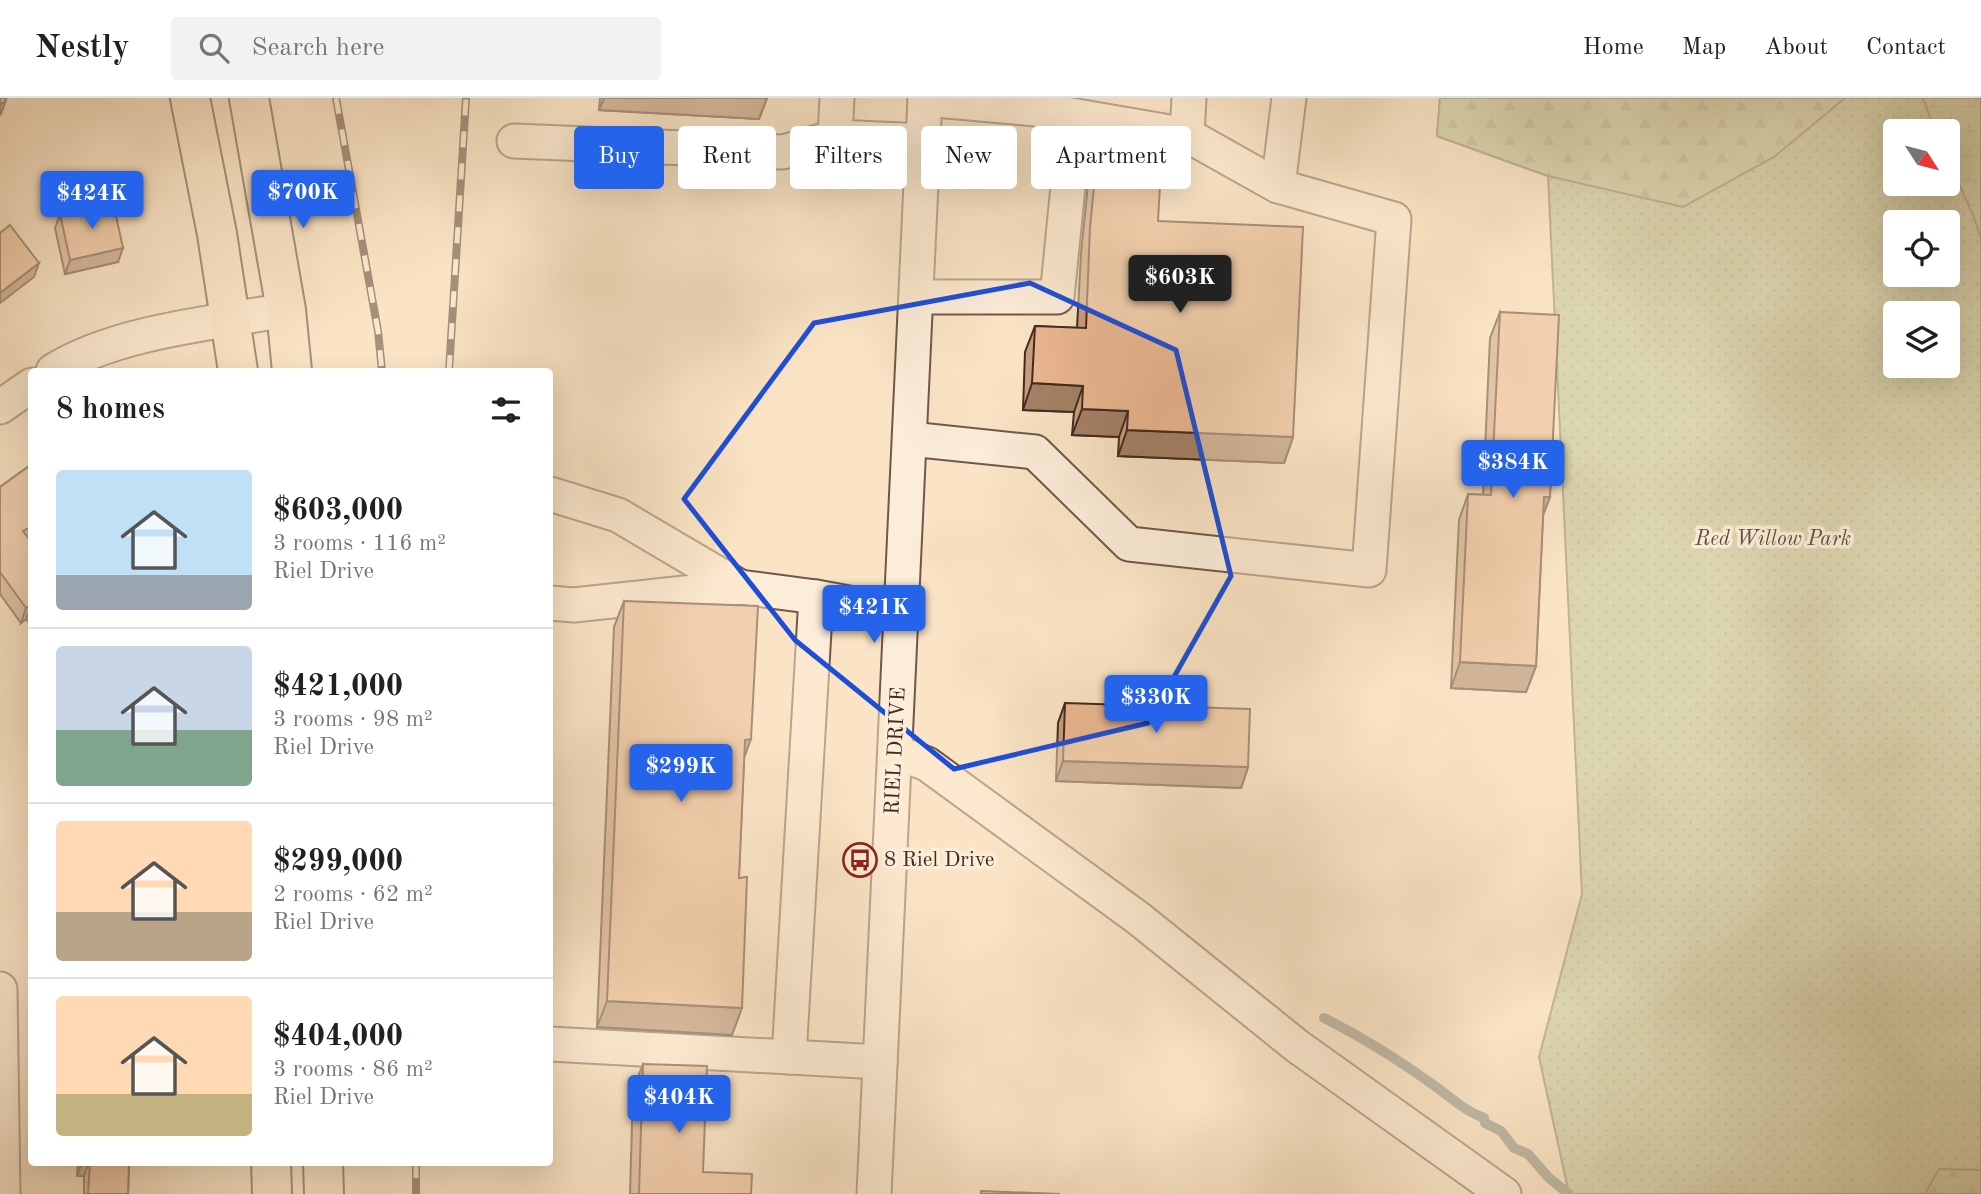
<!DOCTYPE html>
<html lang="en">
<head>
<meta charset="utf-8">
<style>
  body { margin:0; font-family:"Old Standard TT",serif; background:#f2f2f2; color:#202124; height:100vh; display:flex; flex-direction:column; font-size:26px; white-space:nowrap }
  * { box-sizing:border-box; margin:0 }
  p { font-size:23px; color:#757577 }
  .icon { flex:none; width:38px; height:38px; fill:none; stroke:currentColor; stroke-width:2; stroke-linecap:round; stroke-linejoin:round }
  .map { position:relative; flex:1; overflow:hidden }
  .side { position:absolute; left:28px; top:270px; width:525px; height:798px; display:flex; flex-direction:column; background:#fff; border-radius:7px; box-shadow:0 7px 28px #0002 }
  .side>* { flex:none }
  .top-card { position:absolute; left:574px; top:28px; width:665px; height:63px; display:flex; gap:14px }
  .needle { width:46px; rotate:126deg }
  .controls { position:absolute; left:1883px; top:21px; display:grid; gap:14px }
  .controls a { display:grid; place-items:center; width:77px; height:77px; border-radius:7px; background:#fff; box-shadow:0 7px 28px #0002; font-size:35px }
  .price { position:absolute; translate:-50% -60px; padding:0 16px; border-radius:7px; background:#2563eb; color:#fff; font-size:23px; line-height:46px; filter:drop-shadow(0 2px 4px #0008) }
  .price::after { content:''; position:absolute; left:50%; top:42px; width:21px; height:16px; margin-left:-10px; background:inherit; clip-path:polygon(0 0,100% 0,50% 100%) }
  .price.active { background:#222; color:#fff }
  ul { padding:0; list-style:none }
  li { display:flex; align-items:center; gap:21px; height:175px; padding:0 28px }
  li+li { border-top:2px solid #e0e0e0 }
  li span { display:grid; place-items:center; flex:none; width:196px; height:140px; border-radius:7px; color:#555 }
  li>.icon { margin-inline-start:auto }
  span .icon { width:84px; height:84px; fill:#fffc; stroke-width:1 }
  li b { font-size:30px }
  h2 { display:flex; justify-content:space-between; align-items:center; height:84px; padding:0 28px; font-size:30px }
  .pill { padding:0 24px; border-radius:7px; background:#fff; box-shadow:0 7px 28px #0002; font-size:24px; line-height:63px }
  .pill.active { background:#2563eb; color:#fff }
  header { display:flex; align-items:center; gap:42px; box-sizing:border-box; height:98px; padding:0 35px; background:#fff; border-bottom:2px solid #e0e0e0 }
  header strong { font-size:33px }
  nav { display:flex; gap:38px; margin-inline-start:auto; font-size:24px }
  .search { width:490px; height:63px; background:#f2f2f2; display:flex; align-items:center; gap:18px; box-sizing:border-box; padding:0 24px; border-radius:7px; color:#757577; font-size:26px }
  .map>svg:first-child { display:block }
</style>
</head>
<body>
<header>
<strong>Nestly</strong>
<div class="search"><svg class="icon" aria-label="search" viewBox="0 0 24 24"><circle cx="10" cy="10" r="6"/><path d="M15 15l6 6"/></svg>Search here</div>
<nav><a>Home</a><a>Map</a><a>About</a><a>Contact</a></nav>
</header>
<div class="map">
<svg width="1981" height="1096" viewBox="0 0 1981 1096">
  <defs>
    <pattern id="grass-dots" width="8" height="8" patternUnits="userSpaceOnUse" patternTransform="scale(1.75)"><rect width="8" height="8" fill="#b9c598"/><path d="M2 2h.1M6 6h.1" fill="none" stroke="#a0a983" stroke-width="1.8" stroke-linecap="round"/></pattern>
    <pattern id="forest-firs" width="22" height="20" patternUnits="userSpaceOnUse" patternTransform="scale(1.75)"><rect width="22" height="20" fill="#b9c598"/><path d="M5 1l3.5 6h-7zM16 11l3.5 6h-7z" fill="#a0a983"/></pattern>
    <pattern id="wetland-marsh" width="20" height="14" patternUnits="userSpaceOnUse" patternTransform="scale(1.75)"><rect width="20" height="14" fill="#b9c598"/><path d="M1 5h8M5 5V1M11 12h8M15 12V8" fill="none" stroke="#a0a983"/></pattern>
  </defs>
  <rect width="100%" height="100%" fill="#fae4c5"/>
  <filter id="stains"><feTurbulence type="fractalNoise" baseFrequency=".00286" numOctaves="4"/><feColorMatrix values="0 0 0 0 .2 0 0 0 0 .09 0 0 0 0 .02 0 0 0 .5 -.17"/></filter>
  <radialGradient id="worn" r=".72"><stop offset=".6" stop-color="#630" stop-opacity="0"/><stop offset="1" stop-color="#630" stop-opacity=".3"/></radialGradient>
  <path fill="url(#grass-dots)" stroke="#7d785c" stroke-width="2" fill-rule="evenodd" d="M1440,0H1981V1096H1569L1539,959L1582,796L1548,78L1437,38ZM1895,33H1948V86H1895ZM1895,124H1948V177H1895ZM1895,215H1948V268H1895Z"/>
  <g fill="url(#forest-firs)" stroke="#7d785c" stroke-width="2">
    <path d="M1440,0H1845L1774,59L1683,109L1548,78L1437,38Z"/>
    <path d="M1939,1071L1981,1072V1096H1925Z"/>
  </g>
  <path fill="url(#wetland-marsh)" stroke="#7d785c" stroke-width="2" d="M1923,0H1981V140L1973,117L1948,61V33H1935Z"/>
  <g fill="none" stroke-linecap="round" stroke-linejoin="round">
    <path stroke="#79837c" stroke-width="10" d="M1324,920C1364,940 1402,964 1439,991C1454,1002 1465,1013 1484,1020L1485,1025L1501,1033L1514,1050L1528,1056L1549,1080L1569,1096"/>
    <g stroke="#6f584a" stroke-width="37">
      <g id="minor">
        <path d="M925,1L1036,11"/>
        <path d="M1187,37L1189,0"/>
        <path d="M835,39L837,0"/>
        <path d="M514,43L783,54L835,39L924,43"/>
        <path d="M1278,88L1289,0"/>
        <path d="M917,199H1057L1075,18"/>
        <path d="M53,273C115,234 213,225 286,212"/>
        <path d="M0,309L32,287"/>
        <path d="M910,341L1035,354L1129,446L1369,472L1394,121L1278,88L1187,37L1036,11V0"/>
        <path d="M550,396L618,417L740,489"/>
        <path d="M550,505L574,507L740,489L816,499L903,515"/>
        <path d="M896,654L927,666L1138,820L1297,948L1504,1096"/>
        <path d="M0,891L3,1096"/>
        <path d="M550,946L880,964"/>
        <path d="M789,959L816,499"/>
        <path d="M874,1096L925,0"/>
      </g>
    </g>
    <g stroke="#412a21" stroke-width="42">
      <g id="major">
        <path d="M190,0L217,136L238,273"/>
        <path d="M249,0L286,212L292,273"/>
        <path d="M271,1064L272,1096"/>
        <path d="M323,1064L324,1096"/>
      </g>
    </g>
    <use href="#minor" stroke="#fcedd9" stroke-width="33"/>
    <use href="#major" stroke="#fae4c5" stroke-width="38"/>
    <g stroke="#412a21" stroke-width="8">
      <g id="rail">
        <path d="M336,0L378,233L382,273"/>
        <path d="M449,273L466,0"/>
        <path d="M416,1064V1096"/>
      </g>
    </g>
    <use href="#rail" stroke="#fcedd9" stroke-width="5" stroke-dasharray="16" stroke-linecap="butt"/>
  </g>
  <g fill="#ca9d7d" stroke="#412a21" stroke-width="2">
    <path d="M600,0H767L759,21L599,12Z"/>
    <path d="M1098,49L1158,123L1293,339L1284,365L1118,358L1119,339L1072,337L1074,314L1023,312L1025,254L1035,228L1077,230L1081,156L1089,76Z"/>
    <path d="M60,116L118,164L65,176L55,130Z"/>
    <path d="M1500,214L1550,399L1543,417L1536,568L1526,594L1451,590L1459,422L1468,396L1483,397L1490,240Z"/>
    <path d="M32,366V439L29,441L32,445V528L26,521L21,525L0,496V389Z"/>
    <path d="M624,503L744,660L732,937L597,929L614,529Z"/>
    <path d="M1065,605L1248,669L1241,690L1056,683L1058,625Z"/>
    <path d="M643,966L703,1074L751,1096H630L633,992Z"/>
    <path d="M78,1064H129L128,1096H84V1078H77Z"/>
  </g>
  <g fill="#a48066" stroke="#412a21" stroke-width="2">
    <path d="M604,0H767L759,21L599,12Z"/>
    <path d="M6,2L1,16L0,17V7Z"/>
    <path d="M123,150L118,164L65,176L70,162Z"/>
    <path d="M39,165L34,179L0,205V195Z"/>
    <path d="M1032,285L1083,288L1074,314L1023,312Z"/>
    <path d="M1082,311L1128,313L1119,339L1072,337Z"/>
    <path d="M1127,332L1293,339L1284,365L1118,358Z"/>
    <path d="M1544,399H1550L1540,425Z"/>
    <path d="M32,428V439L18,448L23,433Z"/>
    <path d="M32,506L26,521L21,525L26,510Z"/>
    <path d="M1460,564L1536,568L1526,594L1451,590Z"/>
    <path d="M751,641L741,668L745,642Z"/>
    <path d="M1063,663L1248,669L1241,690L1056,683Z"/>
    <path d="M607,903L742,910L732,937L597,929Z"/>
    <path d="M82,1064H89L84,1078H77Z"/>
  </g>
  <g fill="#ebb791" stroke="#412a21" stroke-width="2">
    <path d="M0,0H5L6,2L0,7Z"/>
    <path d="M1098,49L1162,52L1158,123L1303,129L1293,339L1127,332L1128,313L1082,311L1083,288L1032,285L1035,228L1086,230L1090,129Z"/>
    <path d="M113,104L123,150L70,162L60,116Z"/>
    <path d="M10,127L39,165L0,195V135Z"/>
    <path d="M1500,214L1559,217L1550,399H1544L1536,568L1460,564L1468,396L1491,397Z"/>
    <path d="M32,366V428L23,433L32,445V506L26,510L0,474V389Z"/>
    <path d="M624,503L758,508L751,641L745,642L739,780L747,779L742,910L607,903Z"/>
    <path d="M1065,605L1250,611L1248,669L1063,663Z"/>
    <path d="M643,966L707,968L703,1074L752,1076L751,1096H639Z"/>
    <path d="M90,1064H129L128,1096H88Z"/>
    <path d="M981,1093L1060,1096H981Z"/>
  </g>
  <path d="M0 0H1981V1096H0ZM1030,185L1176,252L1231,478L1148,625L954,671L795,542L684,401L814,225Z" fill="#fae4c5" fill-opacity=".55" fill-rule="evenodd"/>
  <path fill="none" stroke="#1d4ed8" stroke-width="5" stroke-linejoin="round" d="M1030,185L1176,252L1231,478L1148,625L954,671L795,542L684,401L814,225Z"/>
  <defs>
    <g id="bus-ring" transform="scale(1.75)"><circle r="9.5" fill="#fcedd9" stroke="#8f2418" stroke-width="1.5"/><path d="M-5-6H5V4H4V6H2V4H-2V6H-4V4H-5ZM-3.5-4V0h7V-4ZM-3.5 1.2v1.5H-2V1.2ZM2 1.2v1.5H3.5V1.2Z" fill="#8f2418"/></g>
  </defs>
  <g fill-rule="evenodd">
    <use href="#bus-ring" x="860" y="762"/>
  </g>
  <g text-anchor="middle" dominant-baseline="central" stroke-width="7" stroke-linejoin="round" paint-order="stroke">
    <g font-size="21" font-style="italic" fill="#5f513f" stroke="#fcedd9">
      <text x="1773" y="441">Red Willow Park</text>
    </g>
    <g font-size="21" fill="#412a21" stroke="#fcedd9">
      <text transform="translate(896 653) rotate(-87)">RIEL DRIVE</text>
    </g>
    <g font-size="21" fill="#412a21" stroke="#fcedd9" text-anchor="start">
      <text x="884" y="762">8 Riel Drive</text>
    </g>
  </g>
  <rect width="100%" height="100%" filter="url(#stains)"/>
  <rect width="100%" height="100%" fill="url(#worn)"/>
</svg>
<div class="controls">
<a><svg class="needle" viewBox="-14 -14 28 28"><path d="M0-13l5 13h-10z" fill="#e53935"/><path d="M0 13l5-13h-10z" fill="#757577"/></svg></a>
<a><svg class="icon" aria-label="locate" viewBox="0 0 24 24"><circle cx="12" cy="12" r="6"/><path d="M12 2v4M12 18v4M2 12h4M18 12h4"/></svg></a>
<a><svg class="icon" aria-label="layers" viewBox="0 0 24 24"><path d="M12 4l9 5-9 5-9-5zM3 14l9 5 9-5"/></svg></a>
</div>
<b class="price" style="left:303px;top:132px">$700K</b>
<b class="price" style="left:92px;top:133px">$424K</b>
<b class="price active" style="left:1180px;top:217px">$603K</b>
<b class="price" style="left:1513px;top:402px">$384K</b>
<b class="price" style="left:874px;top:547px">$421K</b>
<b class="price" style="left:1156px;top:637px">$330K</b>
<b class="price" style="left:681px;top:706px">$299K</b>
<b class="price" style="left:679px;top:1037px">$404K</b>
<div class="top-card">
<a class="pill active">Buy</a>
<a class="pill">Rent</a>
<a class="pill">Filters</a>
<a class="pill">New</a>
<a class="pill">Apartment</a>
</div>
<section class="side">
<h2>8 homes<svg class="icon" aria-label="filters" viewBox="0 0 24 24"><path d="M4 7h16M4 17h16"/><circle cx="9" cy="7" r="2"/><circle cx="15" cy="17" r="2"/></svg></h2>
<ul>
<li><span style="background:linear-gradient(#bfe0f5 75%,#9aa5b1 0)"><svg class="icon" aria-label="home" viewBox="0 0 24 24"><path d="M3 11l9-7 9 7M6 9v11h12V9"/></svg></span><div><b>$603,000</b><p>3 rooms · 116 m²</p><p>Riel Drive</p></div></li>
<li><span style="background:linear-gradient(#c9d6e8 60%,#7fa58c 0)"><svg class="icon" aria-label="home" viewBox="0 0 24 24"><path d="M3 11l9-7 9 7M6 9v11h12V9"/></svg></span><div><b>$421,000</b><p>3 rooms · 98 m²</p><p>Riel Drive</p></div></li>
<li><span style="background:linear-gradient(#ffd9b3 65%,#b9a48a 0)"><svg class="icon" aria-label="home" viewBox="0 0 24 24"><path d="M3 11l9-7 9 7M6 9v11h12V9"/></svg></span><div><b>$299,000</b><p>2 rooms · 62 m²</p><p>Riel Drive</p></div></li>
<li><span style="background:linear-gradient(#ffd9b3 70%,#c2b280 0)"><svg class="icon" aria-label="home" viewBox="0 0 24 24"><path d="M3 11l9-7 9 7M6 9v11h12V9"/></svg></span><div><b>$404,000</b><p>3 rooms · 86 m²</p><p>Riel Drive</p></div></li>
</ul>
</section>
</div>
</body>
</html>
